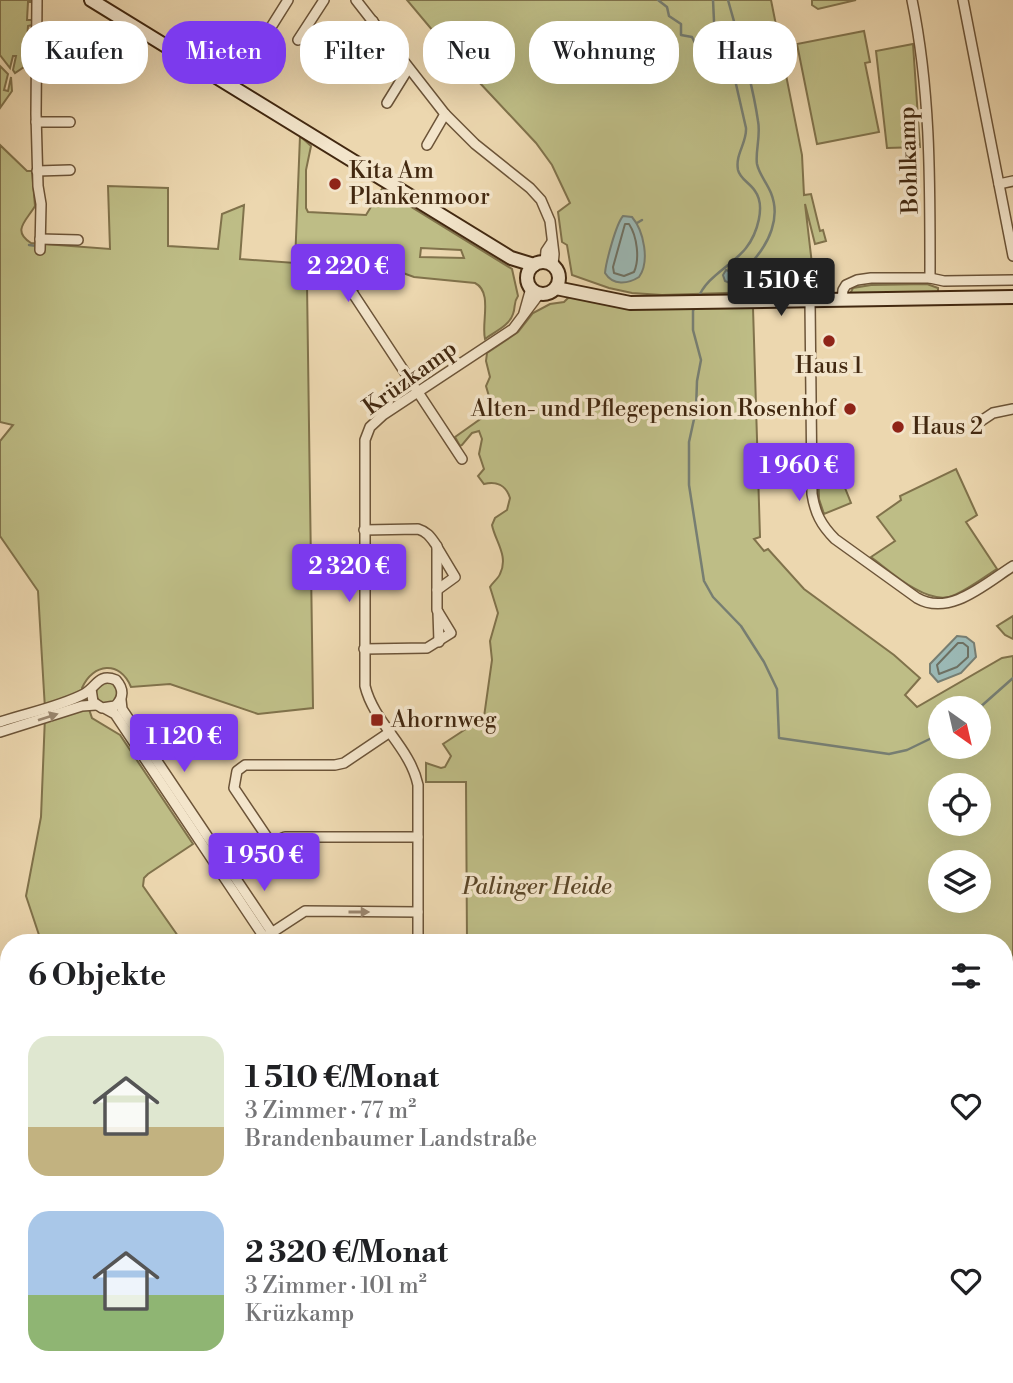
<!DOCTYPE html>
<html lang="de">
<head>
<meta charset="utf-8">
<style>
  body { margin:0; font-family:"Libre Bodoni",serif; background:#f2f2f2; color:#202124; height:100vh; display:flex; flex-direction:column; font-size:26px; white-space:nowrap }
  * { box-sizing:border-box; margin:0 }
  p { font-size:23px; color:#757577 }
  .icon { flex:none; width:38px; height:38px; fill:none; stroke:currentColor; stroke-width:2; stroke-linecap:round; stroke-linejoin:round }
  .map { position:relative; flex:1; overflow:hidden }
  .panel { position:absolute; left:0px; top:934px; width:1013px; height:450px; display:flex; flex-direction:column; background:#fff; border-radius:28px 28px 0 0; box-shadow:0 7px 28px #0002 }
  .panel>* { flex:none }
  .banner { position:absolute; left:21px; top:21px; width:971px; height:63px; display:flex; gap:14px }
  .needle { width:46px; rotate:146deg }
  .buttons { position:absolute; left:928px; top:696px; display:grid; gap:14px }
  .buttons a { display:grid; place-items:center; width:63px; height:63px; border-radius:50%; background:#fff; box-shadow:0 7px 28px #0002; font-size:35px }
  .price { position:absolute; translate:-50% -60px; padding:0 16px; border-radius:7px; background:#7c3aed; color:#fff; font-size:23px; line-height:46px; filter:drop-shadow(0 2px 4px #0008) }
  .price::after { content:''; position:absolute; left:50%; top:42px; width:21px; height:16px; margin-left:-10px; background:inherit; clip-path:polygon(0 0,100% 0,50% 100%) }
  .price.active { background:#222; color:#fff }
  ul { padding:0; list-style:none }
  li { display:flex; align-items:center; gap:21px; height:175px; padding:0 28px }
  li span { display:grid; place-items:center; flex:none; width:196px; height:140px; border-radius:21px; color:#555 }
  li>.icon { margin-inline-start:auto }
  span .icon { width:84px; height:84px; fill:#fffc; stroke-width:1 }
  li b { font-size:30px }
  h2 { display:flex; justify-content:space-between; align-items:center; height:84px; padding:0 28px; font-size:30px }
  .tag { padding:0 24px; border-radius:28px; background:#fff; box-shadow:0 7px 28px #0002; font-size:24px; line-height:63px }
  .tag.active { background:#7c3aed; color:#fff }
  .map>svg:first-child { display:block }
</style>
</head>
<body>
<div class="map">
<svg width="1013" height="1383" viewBox="0 0 1013 1383">
  <rect width="100%" height="100%" fill="#ecd7af"/>
  <filter id="stains"><feTurbulence type="fractalNoise" baseFrequency=".00286" numOctaves="4"/><feColorMatrix values="0 0 0 0 .2 0 0 0 0 .09 0 0 0 0 .02 0 0 0 .5 -.17"/></filter>
  <radialGradient id="worn" r=".72"><stop offset=".6" stop-color="#630" stop-opacity="0"/><stop offset="1" stop-color="#630" stop-opacity=".3"/></radialGradient>
  <g fill="#bebd86" stroke="#80724b" stroke-width="2" fill-rule="evenodd">
    <path d="M0,0H35L36,2H28L27,20H32V25L28,26L27,41H33V47H28L27,65L15,73L13,70L16,56H13L10,68L0,55Z"/>
    <path d="M407,0H771L802,155L804,195L811,194L820,231L823,230L826,241L815,244L805,204L815,290L662,295L632,293L609,288L572,275L567,245L562,242L558,212L570,203L552,165L536,143L449,50Z"/>
    <path d="M812,0H856L818,9L812,5Z"/>
    <path d="M864,31L870,62L865,63L879,132L817,144L797,44Z"/>
    <path d="M913,44L920,147L887,148L876,51Z"/>
    <path d="M0,66L8,74L4,90L8,91L11,77L12,91L0,108Z"/>
    <path d="M300,136L311,146L306,170V208L308,212L366,215L382,189L512,269L518,296C513,303 516,306 513,314C510,325 494,332 485,339C481,323 493,292 475,283L414,277L367,260L353,258L325,266L319,262L315,248H308L307,284L313,708L258,714L170,684L131,687C120,660 93,663 82,688L92,718L120,735L193,844L148,874L144,878L143,886L178,936L168,943H31L39,935L26,896L41,817L45,716L14,725L12,721L45,709L38,591L0,536V441L13,425L0,422V145L27,171H32L35,206C27,220 11,231 31,243L110,249L108,186L168,188V246L218,249L222,214L244,205L240,259L295,263ZM421,248L461,250L464,258L420,257Z"/>
    <path d="M927,284L938,288V295L850,294L853,288L871,285Z"/>
    <path d="M571,295L630,308H753L760,537L754,539L764,551L768,549L804,589L894,655L920,678L905,695L917,707L1002,658L1013,656V1383H0V975L9,966V1376H1004V943H467L466,782H426V763L441,768L445,767L451,756L443,744L484,717L492,660L490,641L498,613L490,587C493,582 498,579 500,574C509,556 495,541 492,525L495,518L507,510L510,498C506,485 496,481 484,484L478,476L484,469L479,454L482,439L479,431L472,433L462,445L460,446L455,437L493,410L486,386L490,377L486,361L487,353L518,332L533,313L550,304L564,302ZM940,709H978V747H940ZM940,786H978V824H940ZM940,863H978V901H940Z"/>
    <path d="M835,463L851,503L824,514L819,499L818,470Z"/>
    <path d="M956,469L977,515L966,522L997,569C982,578 965,592 949,597C924,603 890,571 871,557L895,541L877,517L901,500L900,496Z"/>
    <path d="M1013,616V639L1005,635L997,626Z"/>
    <circle cx="107" cy="693" r="11"/>
  </g>
  <g fill="#9bb8b4" stroke="#777e72" stroke-width="2">
    <path d="M623,216L632,217C644,231 650,262 639,277C628,284 613,286 605,273C606,262 616,224 623,216Z"/>
    <path d="M726,270L739,275L744,283L734,285L725,281L723,275Z"/>
    <path d="M957,636L966,637L974,643L976,657L961,673L938,682L930,673V664Z"/>
  </g>
  <g fill="none" stroke-linecap="round" stroke-linejoin="round">
    <g stroke="#6e7062" stroke-width="2">
      <path d="M625,224H629C637,236 640,259 634,272L624,276L614,273L613,267Z"/>
      <path d="M958,643H963L968,647V657L957,667L939,674L937,665Z"/>
    </g>
    <g stroke="#777e72" stroke-width="2.5">
      <path d="M658,0L667,7L669,16L681,24V35L692,37L696,45L708,50L718,66L733,71L746,128C747,143 735,154 738,170C740,179 750,183 755,191C766,206 757,234 746,248C733,265 705,277 698,299"/>
      <path d="M713,0L716,63"/>
      <path d="M728,0C739,40 752,80 758,121C761,136 755,152 757,164C759,174 767,183 771,193C781,218 769,243 752,262"/>
      <path d="M740,44L754,45"/>
      <path d="M637,223L642,220"/>
      <path d="M29,245L37,246"/>
      <path d="M695,305L693,311V330L701,360L697,381L696,410L689,442V485L704,581L713,597L741,626L764,662L777,689L779,738L889,754L907,750L940,734"/>
      <path d="M978,709L1013,678"/>
      <path d="M51,1383L70,1376"/>
    </g>
    <g stroke="#6c5438" stroke-width="12">
      <g id="street">
        <path d="M37,0L36,114L38,186L41,204L40,250"/>
        <path d="M356,0L445,114L475,144L530,188L541,200L550,221L554,254L553,265"/>
        <path d="M912,0C931,92 930,185 930,278"/>
        <path d="M963,0L1013,256"/>
        <path d="M298,40L324,0"/>
        <path d="M256,51L288,0"/>
        <path d="M340,74L373,21"/>
        <path d="M387,103L408,69"/>
        <path d="M36,122H70"/>
        <path d="M427,145L445,114"/>
        <path d="M37,171L70,170"/>
        <path d="M999,184L1013,181"/>
        <path d="M40,239L78,240"/>
        <path d="M545,262L546,251L552,242"/>
        <path d="M358,268L365,279L350,289L344,277Z"/>
        <path d="M350,289L462,459"/>
        <path d="M842,300L843,290L846,285L857,280L871,278H930L944,281L1013,280"/>
        <path d="M810,301L812,494C815,513 821,525 835,539L917,598C950,617 986,583 1013,566"/>
        <path d="M524,313L531,288"/>
        <path d="M981,421L993,413L1013,409"/>
        <path d="M437,590L455,577L437,547"/>
        <path d="M438,612L439,642"/>
        <path d="M364,649L427,648L451,633L437,610V546C431,538 428,532 418,529L364,530"/>
        <path d="M121,700L122,709L279,943"/>
        <path d="M106,709L115,714L268,943"/>
        <path d="M0,722C27,713 59,707 84,694C97,687 98,673 116,680C124,689 124,698 115,706L102,708L93,702L91,689"/>
        <path d="M0,732L82,706L96,705"/>
        <path d="M390,732L344,763L335,765H245L237,771L234,788L271,843L285,837H418"/>
        <path d="M226,872L263,848"/>
        <path d="M256,943L305,911L418,912"/>
        <path d="M418,943V785C410,747 374,723 365,686V440L370,427L383,415L513,329L540,293"/>
      </g>
    </g>
    <g stroke="#422810" stroke-width="16">
      <g id="secondary">
        <path d="M91,0L511,258L534,265"/>
        <circle cx="543" cy="278" r="16"/>
        <path d="M556,288L630,303L1013,297"/>
      </g>
    </g>
    <use href="#street" stroke="#f3e5cb" stroke-width="9"/>
    <use href="#secondary" stroke="#f3e5cb" stroke-width="12"/>
  </g>
  <defs><path id="oneway-solid" d="M-6-.8H1V-3.2L6.5 0L1 3.2V.8H-6Z" transform="scale(1.75)"/></defs>
  <g fill="#9a866e">
    <use href="#oneway-solid" transform="translate(48 717) rotate(-18)"/>
    <use href="#oneway-solid" transform="translate(359 912)"/>
  </g>
  <g fill="#8f2418" stroke="#f3e5cb" stroke-width="2.5">
    <circle cx="335" cy="184" r="7"/>
    <circle cx="829" cy="341" r="7"/>
    <circle cx="850" cy="409" r="7"/>
    <circle cx="898" cy="427" r="7"/>
    <rect x="370" y="713" width="14" height="14" rx="3.5"/>
  </g>
  <g text-anchor="middle" dominant-baseline="central" stroke-width="7" stroke-linejoin="round" paint-order="stroke">
    <g font-size="23" fill="#422810" stroke="#f3e5cb">
      <text transform="translate(909 160) rotate(-92)">Bohlkamp</text>
      <text transform="translate(410 378) rotate(-36)">Krüzkamp</text>
    </g>
    <g font-size="23" fill="#422810" stroke="#f3e5cb" text-anchor="start">
      <text x="349" y="171">Kita Am<tspan x="349" dy="26">Plankenmoor</tspan></text>
      <text x="829" y="366" text-anchor="middle">Haus 1</text>
      <text x="836" y="409" text-anchor="end">Alten- und Pflegepension Rosenhof</text>
      <text x="912" y="427">Haus 2</text>
      <text x="391" y="720">Ahornweg</text>
    </g>
    <g font-size="23" font-style="italic" fill="#5b4628" stroke="#f3e5cb">
      <text x="537" y="887">Palinger Heide</text>
    </g>
  </g>
  <rect width="100%" height="100%" filter="url(#stains)"/>
  <rect width="100%" height="100%" fill="url(#worn)"/>
</svg>
<div class="buttons">
<a><svg class="needle" viewBox="-14 -14 28 28"><path d="M0-13l5 13h-10z" fill="#e53935"/><path d="M0 13l5-13h-10z" fill="#757577"/></svg></a>
<a><svg class="icon" aria-label="locate" viewBox="0 0 24 24"><circle cx="12" cy="12" r="6"/><path d="M12 2v4M12 18v4M2 12h4M18 12h4"/></svg></a>
<a><svg class="icon" aria-label="layers" viewBox="0 0 24 24"><path d="M12 4l9 5-9 5-9-5zM3 14l9 5 9-5"/></svg></a>
</div>
<b class="price" style="left:348px;top:304px">2 220 €</b>
<b class="price active" style="left:781px;top:318px">1 510 €</b>
<b class="price" style="left:799px;top:503px">1 960 €</b>
<b class="price" style="left:349px;top:604px">2 320 €</b>
<b class="price" style="left:184px;top:774px">1 120 €</b>
<b class="price" style="left:264px;top:893px">1 950 €</b>
<div class="banner">
<a class="tag">Kaufen</a>
<a class="tag active">Mieten</a>
<a class="tag">Filter</a>
<a class="tag">Neu</a>
<a class="tag">Wohnung</a>
<a class="tag">Haus</a>
</div>
<section class="panel">
<h2>6 Objekte<svg class="icon" aria-label="filters" viewBox="0 0 24 24"><path d="M4 7h16M4 17h16"/><circle cx="9" cy="7" r="2"/><circle cx="15" cy="17" r="2"/></svg></h2>
<ul>
<li><span style="background:linear-gradient(#dfe7d0 65%,#c2b280 0)"><svg class="icon" aria-label="home" viewBox="0 0 24 24"><path d="M3 11l9-7 9 7M6 9v11h12V9"/></svg></span><div><b>1 510 €/Monat</b><p>3 Zimmer · 77 m²</p><p>Brandenbaumer Landstraße</p></div><svg class="icon" aria-label="heart" viewBox="0 0 24 24"><path d="M12 20l-8-8c-3-5 5-10 8-4 3-6 11-1 8 4z"/></svg></li>
<li><span style="background:linear-gradient(#a9c7e8 60%,#8fb573 0)"><svg class="icon" aria-label="home" viewBox="0 0 24 24"><path d="M3 11l9-7 9 7M6 9v11h12V9"/></svg></span><div><b>2 320 €/Monat</b><p>3 Zimmer · 101 m²</p><p>Krüzkamp</p></div><svg class="icon" aria-label="heart" viewBox="0 0 24 24"><path d="M12 20l-8-8c-3-5 5-10 8-4 3-6 11-1 8 4z"/></svg></li>
</ul>
</section>
</div>
</body>
</html>
